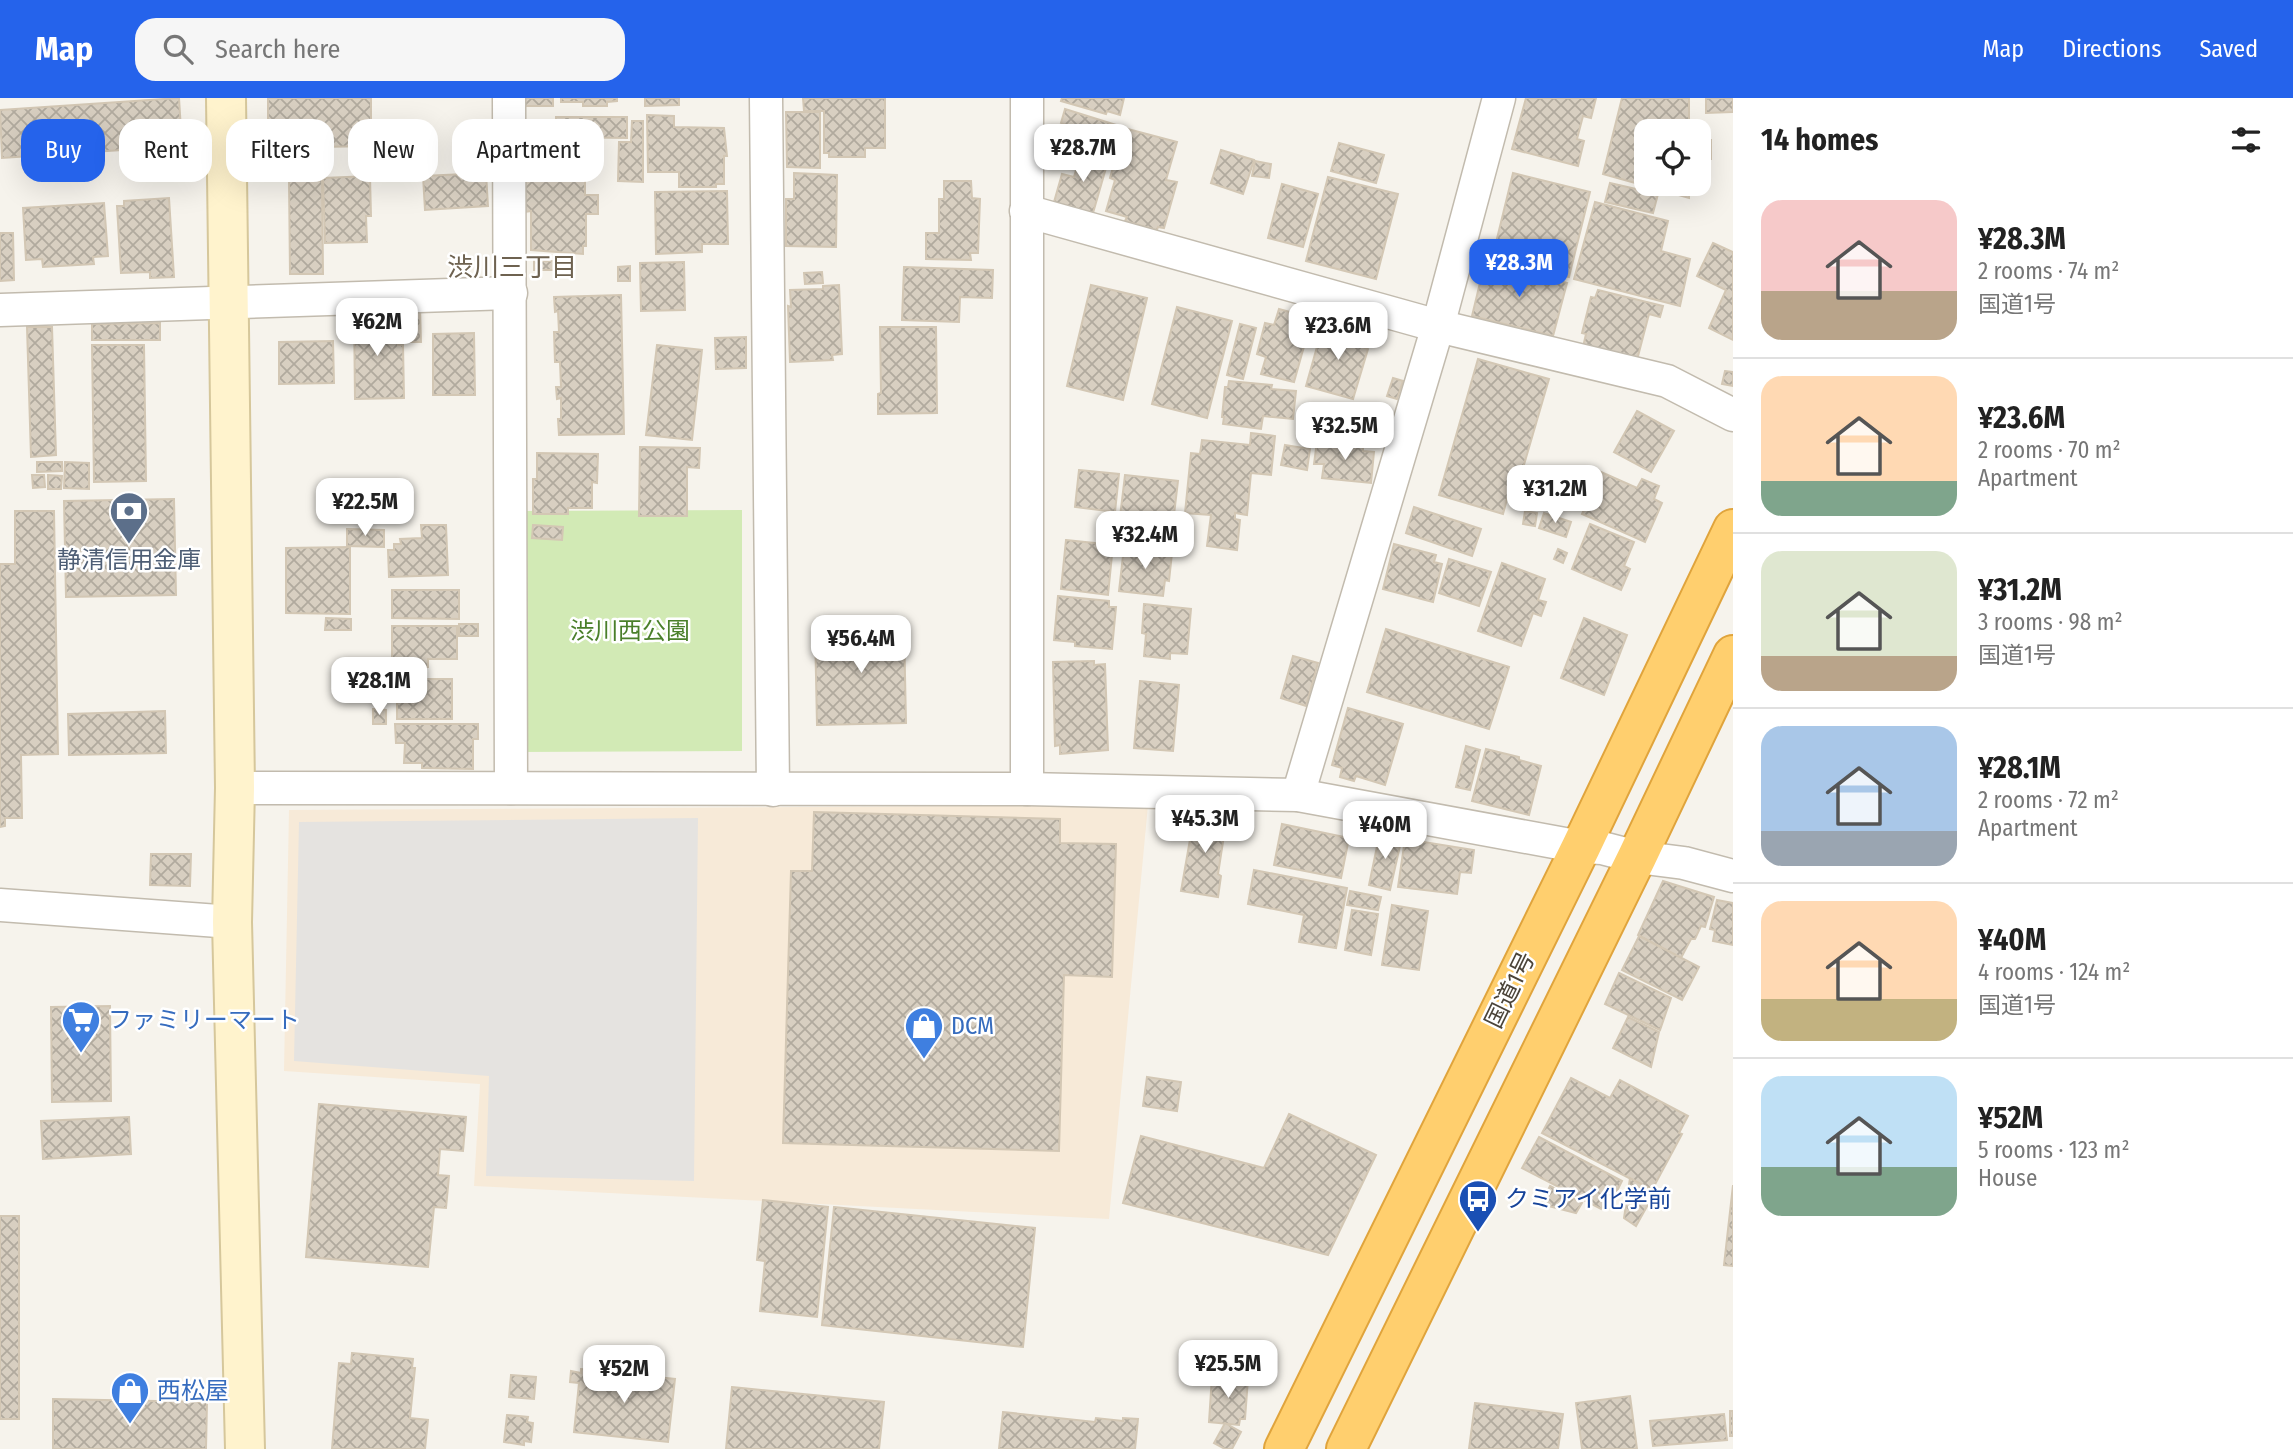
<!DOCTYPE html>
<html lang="en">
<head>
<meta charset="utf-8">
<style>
  body { margin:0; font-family:"Fira Sans Condensed","Noto Sans JP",sans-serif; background:#f6f6f6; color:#222; height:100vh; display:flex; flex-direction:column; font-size:26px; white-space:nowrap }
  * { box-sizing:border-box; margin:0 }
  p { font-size:23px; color:#767676 }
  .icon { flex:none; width:38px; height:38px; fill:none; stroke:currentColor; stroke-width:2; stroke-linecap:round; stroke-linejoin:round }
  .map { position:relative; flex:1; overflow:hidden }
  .sheet { display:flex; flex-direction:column; background:#fff; width:560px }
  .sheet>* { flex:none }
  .top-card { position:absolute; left:21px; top:21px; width:665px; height:63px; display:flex; gap:14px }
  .buttons { position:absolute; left:1634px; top:21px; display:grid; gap:14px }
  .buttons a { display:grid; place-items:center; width:77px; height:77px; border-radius:14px; background:#fff; box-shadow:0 7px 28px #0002; font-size:35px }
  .price { position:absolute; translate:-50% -60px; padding:0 16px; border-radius:14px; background:#fff; color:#222; font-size:23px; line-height:46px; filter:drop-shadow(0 2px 4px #0008) }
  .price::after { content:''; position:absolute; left:50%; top:42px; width:21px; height:16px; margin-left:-10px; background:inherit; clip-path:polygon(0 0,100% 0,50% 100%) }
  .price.selected { background:#2563eb; color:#fff }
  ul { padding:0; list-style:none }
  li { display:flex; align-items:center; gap:21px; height:175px; padding:0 28px }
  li+li { border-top:2px solid #e0e0e0 }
  li span { display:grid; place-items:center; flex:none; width:196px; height:140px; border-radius:21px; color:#555 }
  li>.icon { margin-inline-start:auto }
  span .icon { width:84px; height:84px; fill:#fffc; stroke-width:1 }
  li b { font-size:30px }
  h2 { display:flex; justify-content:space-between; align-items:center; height:84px; padding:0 28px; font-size:30px }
  .tag { padding:0 24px; border-radius:21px; background:#fff; box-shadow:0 7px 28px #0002; font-size:24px; line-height:63px }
  .tag.selected { background:#2563eb; color:#fff }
  header { display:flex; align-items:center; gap:42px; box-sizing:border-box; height:98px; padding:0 35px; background:#2563eb; color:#fff }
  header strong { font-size:33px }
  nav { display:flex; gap:38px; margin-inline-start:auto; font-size:24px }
  .search { width:490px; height:63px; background:#f6f6f6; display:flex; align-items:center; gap:18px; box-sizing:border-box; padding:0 24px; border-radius:21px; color:#767676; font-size:26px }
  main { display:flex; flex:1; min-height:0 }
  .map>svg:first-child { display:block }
</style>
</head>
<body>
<header>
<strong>Map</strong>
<div class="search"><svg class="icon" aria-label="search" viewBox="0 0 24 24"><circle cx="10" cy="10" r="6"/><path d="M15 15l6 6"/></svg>Search here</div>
<nav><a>Map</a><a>Directions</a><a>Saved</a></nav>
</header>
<main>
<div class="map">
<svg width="1733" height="1351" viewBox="0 0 1733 1351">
  <defs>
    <pattern id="building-cross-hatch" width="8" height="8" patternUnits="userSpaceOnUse" patternTransform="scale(1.75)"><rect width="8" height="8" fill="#d8cfc1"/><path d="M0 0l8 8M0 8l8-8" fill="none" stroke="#b1aa9e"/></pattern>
  </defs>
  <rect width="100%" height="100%" fill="#f6f3ec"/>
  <path fill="#f7ead8" d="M1148,707L1109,1121L474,1088L480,986L284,973L289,712Z"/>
  <path fill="#d2eab5" d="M742,412V653L519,654L518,413Z"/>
  <path fill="#e5e3e0" d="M698,720L694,1083L486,1078L489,978L294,963L299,724Z"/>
  <g fill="url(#building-cross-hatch)" stroke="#d3c7b4" stroke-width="2">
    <path d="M179,0L182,48L2,60L0,12Z"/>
    <path d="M268,0H371V48L268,50Z"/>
    <rect x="523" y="0" width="30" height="8"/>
    <path d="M561,0H617V3L607,4V8H583V4H561Z"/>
    <path d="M645,0H679V7L645,8Z"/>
    <path d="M803,0H885V50H865V59H829V55H824V13H804Z"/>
    <path d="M1062,0H1124L1120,17L1107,13L1106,16L1061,3Z"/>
    <path d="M1526,0H1596L1591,20L1583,18L1577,41L1584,43L1578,68L1512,51Z"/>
    <path d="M1622,0H1689V33H1647V86H1689V100L1603,76Z"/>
    <path d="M1706,0H1733V14L1706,15Z"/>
    <path d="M1065,11L1116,27L1107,52L1076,43L1080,32L1061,25Z"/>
    <path d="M786,14H820V70L787,69Z"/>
    <path d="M647,17L674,18V29L724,30L727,58H724V86H716V89H679V74H648Z"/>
    <path d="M556,19H627V40L556,39Z"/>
    <path d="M632,23H643V84L618,83L619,44H631Z"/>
    <path d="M1124,30L1177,44L1166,82L1177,84L1164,130L1158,129L1157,132L1125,123L1127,119L1106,113L1115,82L1110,80Z"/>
    <rect x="1699" y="42" width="12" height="19"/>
    <path d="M1339,45L1384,57L1376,85L1331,73Z"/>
    <path d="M1221,52L1254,62L1243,96L1211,85Z"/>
    <path d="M1081,55L1108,63L1093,115L1054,104L1062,76L1074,79Z"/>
    <path d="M1255,63L1271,66L1269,80L1252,78Z"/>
    <path d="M527,74L585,75V97H598V116H586V148H583V156L531,152V113L524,114V80H527Z"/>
    <path d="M486,75L488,108L425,112L423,78Z"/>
    <path d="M794,75L837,77L836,149L786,148V101H794Z"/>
    <path d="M1513,75L1590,94L1569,179L1492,161Z"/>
    <path d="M370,78L371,118H366L367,144L325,145L323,80Z"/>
    <path d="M1328,79L1398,96L1376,181L1306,163Z"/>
    <path d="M322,81L323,176H290L289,82Z"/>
    <path d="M944,83H971L972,100L980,101L978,155H970L971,162L926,161V135H939V101H944Z"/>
    <path d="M1610,85L1658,96L1653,115L1605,104Z"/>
    <path d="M1282,86L1318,96L1303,149L1268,140Z"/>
    <path d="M727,93L728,146H702V154L656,156L655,94Z"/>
    <path d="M169,100L174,179L150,180V174L121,175L117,108H124V103Z"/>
    <path d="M1595,104L1668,123L1661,153L1690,161L1680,208L1574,181Z"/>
    <path d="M104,105L108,158L93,159L94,166L43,169L42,161L26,162L23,110Z"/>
    <path d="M0,135H13L14,182L0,183Z"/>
    <path d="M1713,145L1733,154V242L1709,230L1726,192L1697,178Z"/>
    <path d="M534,163H573L574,172H534Z"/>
    <path d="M684,164L685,212L641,213L640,165Z"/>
    <path d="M1485,164L1567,185L1553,238L1472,218Z"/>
    <path d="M630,168V183H618V169Z"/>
    <path d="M904,169L993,172L992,200L960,199L959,224L902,222Z"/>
    <path d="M822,174L823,185L805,186L804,175Z"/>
    <path d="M839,187L842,256L832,257L833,262L790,264L788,208L791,209L790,192L823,191V188Z"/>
    <path d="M1091,187L1147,200L1123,302L1067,288Z"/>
    <path d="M1598,192L1663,208L1660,219L1649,216L1637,262L1583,249L1586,236L1582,235L1591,199L1595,200Z"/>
    <path d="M621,197L624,336L559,337L558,321H561V300L557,301L556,289H561L560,264H555L554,234H559L558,213L555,214L554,199Z"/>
    <path d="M420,209L421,244H404L403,210Z"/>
    <path d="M1177,209L1232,223L1207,320L1152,306Z"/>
    <path d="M1279,211L1312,220L1294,284L1261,276L1266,259L1257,256L1265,225L1274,227Z"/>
    <path d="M354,213H386V237H398V247H403L404,300L355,301Z"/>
    <path d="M160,225V242H92V226Z"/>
    <path d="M1240,226L1256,230L1243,281L1227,277Z"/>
    <path d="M1329,226L1363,235L1360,248L1368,251L1353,301L1306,288L1320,238L1325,240Z"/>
    <path d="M27,229H52L56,357L31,359Z"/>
    <path d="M880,229H936L937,315L878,316V296L881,295Z"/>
    <path d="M474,235L475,297H433V236Z"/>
    <path d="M746,239V270L716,271L715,240Z"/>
    <path d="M333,243L334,285L279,286V244Z"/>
    <path d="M92,247H144L146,383L94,384Z"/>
    <path d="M657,247L702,252L692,342L646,337Z"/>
    <path d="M1478,261L1549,281L1521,377L1514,375L1503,416L1439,397Z"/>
    <path d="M1725,273L1733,274V288L1722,286Z"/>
    <path d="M1393,280L1403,283L1397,301L1387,298Z"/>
    <path d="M1229,283L1272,287L1271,291L1296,293L1293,321L1263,318L1261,331L1223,326L1224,319H1222L1225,289H1228Z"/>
    <path d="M1637,313L1674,333L1651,374L1614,354Z"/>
    <path d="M1251,335L1275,338L1271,377L1251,375L1247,417L1235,415V421L1240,422L1237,452L1207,448L1211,417L1185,415L1191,355L1200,356L1202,342L1250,347Z"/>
    <path d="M1317,343L1363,347V353L1374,354L1371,385L1322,380L1324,366H1314Z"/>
    <path d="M1285,347L1310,351L1307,372L1281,367Z"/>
    <path d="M640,349L700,350L699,370L687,369V418H639Z"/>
    <path d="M537,355L598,356L597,385L592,384V410H568V416H533V381H537Z"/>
    <path d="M37,364H62V373L37,374Z"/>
    <path d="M65,364L89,365V391L64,390Z"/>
    <path d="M1079,372L1119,376L1115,414L1075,409Z"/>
    <path d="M1601,374L1637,390L1642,381L1659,388L1654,401L1662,405L1645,444L1582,416Z"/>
    <path d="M32,377H44L45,389L33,390Z"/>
    <path d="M48,377L62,378L61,391H48Z"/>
    <path d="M1125,377L1178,383L1173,425L1120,419Z"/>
    <path d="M174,401L176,497L66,499L64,403Z"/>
    <path d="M1414,409L1481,431L1472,458L1406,435Z"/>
    <path d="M15,413H54L58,656L21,657L22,720H5V728L0,729V466H15Z"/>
    <path d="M1525,413L1537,415L1535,428L1523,426Z"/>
    <path d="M1544,415L1571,424L1566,439L1539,430Z"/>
    <path d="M1590,426L1634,444L1624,468L1630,471L1621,492L1572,471Z"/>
    <path d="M421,427H446L448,477L389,479L388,452H394V446H401L400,441L422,440Z"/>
    <path d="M533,427L563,429L562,442L532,440Z"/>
    <path d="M347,431L384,432V449L347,448Z"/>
    <path d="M1066,442L1113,447L1108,497L1061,491Z"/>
    <path d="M1394,446L1436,457L1434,464L1442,466L1433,504L1383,491Z"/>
    <path d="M350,449V516L286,515V450Z"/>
    <path d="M1124,449L1172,455L1169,483L1165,482L1163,498L1119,493Z"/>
    <path d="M1558,451L1567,455L1563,465L1554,461Z"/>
    <path d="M1449,461L1491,474L1479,508L1439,495Z"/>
    <path d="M1502,465L1545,481L1538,502L1546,504L1541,518L1533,515L1521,548L1478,533Z"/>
    <path d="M392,492H459V521L392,520Z"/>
    <path d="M1058,498L1109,503V509H1116L1112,551L1075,548V544L1054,542Z"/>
    <path d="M1144,506L1191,511L1187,556L1170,555V561L1144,558L1146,536L1142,535Z"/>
    <path d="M326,520L351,521V532H325Z"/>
    <path d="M1584,520L1627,537L1604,597L1561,580Z"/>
    <rect x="459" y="526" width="19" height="12"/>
    <path d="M392,528H457V561H428V569L392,570Z"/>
    <path d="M904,528L906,625L817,627L815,530Z"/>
    <path d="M1386,531L1509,569L1489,631L1367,594Z"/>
    <path d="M1293,558L1318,565L1306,608L1281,600Z"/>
    <path d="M1094,563V567L1105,566L1108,652L1060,656V647L1055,648L1053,564Z"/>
    <rect x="397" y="581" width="55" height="40"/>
    <path d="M1140,583L1179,587L1173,653L1134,650Z"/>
    <path d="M1348,610L1403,626L1385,687L1356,678L1354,683L1340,679L1342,670L1332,667Z"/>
    <path d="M373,611L386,612V626H373Z"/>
    <path d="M165,613L166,655L69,657L68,616Z"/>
    <path d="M395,626H478V641H473V671L422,670V665H404L405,645H396Z"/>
    <path d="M1466,648L1480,652L1470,692L1456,689Z"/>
    <path d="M1486,651L1519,659V662L1541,668L1529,717L1472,703Z"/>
    <path d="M1195,713L1227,718L1218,776L1221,778L1218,799L1181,793Z"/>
    <path d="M814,714L1060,721V745L1116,746L1112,879L1064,877L1059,1053L783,1045L791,773H812Z"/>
    <path d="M1282,726L1349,740L1341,780L1274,767Z"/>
    <path d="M1380,734L1402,739L1390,792L1369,787Z"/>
    <path d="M1405,741L1474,752L1471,775L1460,774L1457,796L1398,789Z"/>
    <path d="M151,756H191L190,788L150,787Z"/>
    <path d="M1254,772L1347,790L1336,850L1299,844L1304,817L1248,806Z"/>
    <path d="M1663,783L1714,799L1705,829L1701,828L1695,841H1691L1681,860L1638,837Z"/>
    <path d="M1350,793L1381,799L1378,812L1347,807Z"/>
    <path d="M1717,802L1733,805V847L1713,843L1715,832L1710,831Z"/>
    <path d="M1392,807L1428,813L1419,872L1382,867Z"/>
    <path d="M1352,812L1378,816L1371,857L1345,852Z"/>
    <path d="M1639,838L1699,869L1682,902L1622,872Z"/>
    <path d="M1619,875L1671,900L1660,932L1605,906Z"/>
    <path d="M110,908L111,1003L52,1004L51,909Z"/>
    <path d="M1628,919L1659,934L1651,969L1613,950Z"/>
    <path d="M1147,979L1181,984L1177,1013L1143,1008Z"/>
    <path d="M1571,980L1610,1000L1620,982L1688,1018L1679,1035L1682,1036L1652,1092L1542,1035Z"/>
    <path d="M319,1006L466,1019L463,1053L440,1051L438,1077L449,1078L446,1110L434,1109L428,1169L306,1159Z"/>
    <path d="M1289,1016L1376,1057L1328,1157L1123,1105L1141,1038L1264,1070Z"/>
    <path d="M129,1019L131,1056L43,1061L41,1023Z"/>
    <path d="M1539,1039L1622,1083L1614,1099L1609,1096L1601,1111L1522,1070Z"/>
    <path d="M1630,1080L1655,1094L1636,1128L1624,1120Z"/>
    <path d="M1733,1087V1168L1724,1167Z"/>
    <path d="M1550,1088L1582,1105L1576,1115L1541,1106Z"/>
    <path d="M763,1102L828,1109L817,1219L760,1213L765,1163L757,1162Z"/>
    <path d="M834,1109L1035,1130L1023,1249L822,1227Z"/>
    <rect x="0" y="1118" width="19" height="203"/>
    <path d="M352,1255L413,1261L412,1270H415L410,1320L428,1322L425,1351H332L339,1265L351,1266Z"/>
    <path d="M581,1271L675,1281L668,1344L574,1334L579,1285L570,1284L571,1273L581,1275Z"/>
    <path d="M511,1277L536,1279L534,1301L509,1299Z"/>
    <path d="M1212,1278L1248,1281L1245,1321H1240L1239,1327L1209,1324Z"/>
    <path d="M732,1289L884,1304L879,1351H726Z"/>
    <path d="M1630,1298L1637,1351H1582L1576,1305Z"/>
    <path d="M53,1301L207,1304L206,1351H53Z"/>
    <path d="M1475,1305L1563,1316L1558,1351H1469Z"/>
    <rect x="1730" y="1313" width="3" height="25"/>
    <path d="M1003,1314L1095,1324L1096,1320L1123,1323V1320L1138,1321L1135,1351H999Z"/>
    <path d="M1724,1316L1727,1342L1653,1348L1650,1323Z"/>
    <path d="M507,1317L528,1319L527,1324L533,1325L531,1344L524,1343V1347L504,1344Z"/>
    <path d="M1225,1325L1241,1334L1232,1351H1225L1214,1345Z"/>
  </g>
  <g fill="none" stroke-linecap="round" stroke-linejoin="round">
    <g stroke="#c2bbae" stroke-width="35">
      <g id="street">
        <path d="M509,0L511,690"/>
        <path d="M766,0L773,692"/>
        <path d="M1027,0V691"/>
        <path d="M1026,113L1438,228L1667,283L1733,317"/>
        <path d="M0,212L511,195"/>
        <path d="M235,690L1027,691L1298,697L1581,749L1602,750L1637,759L1684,765L1733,778"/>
        <path d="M1298,697L1438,228L1499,0"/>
        <path d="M0,807L232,824"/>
      </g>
    </g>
    <g stroke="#d6c79b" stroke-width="42">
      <path id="secondary" d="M226,0L235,690L232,824L245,1351"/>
    </g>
    <g stroke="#e0a43c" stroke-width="42">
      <g id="highway">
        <path d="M1284,1351L1581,749L1733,431"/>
        <path d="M1346,1351L1637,759L1733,557"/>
      </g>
    </g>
    <use href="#street" stroke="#fff" stroke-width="32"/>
    <use href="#secondary" stroke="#fff3cd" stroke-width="38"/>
    <use href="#highway" stroke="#ffcf6e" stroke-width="38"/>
  </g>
  <defs>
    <g id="bank-pin" transform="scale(2.0125)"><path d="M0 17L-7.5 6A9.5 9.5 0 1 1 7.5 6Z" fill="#5c6f8a" stroke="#fff"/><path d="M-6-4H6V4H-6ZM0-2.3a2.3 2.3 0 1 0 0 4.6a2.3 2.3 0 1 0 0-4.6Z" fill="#fff"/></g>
    <g id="supermarket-pin" transform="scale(2.0125)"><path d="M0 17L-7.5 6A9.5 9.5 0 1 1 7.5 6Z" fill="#3f7fe0" stroke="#fff"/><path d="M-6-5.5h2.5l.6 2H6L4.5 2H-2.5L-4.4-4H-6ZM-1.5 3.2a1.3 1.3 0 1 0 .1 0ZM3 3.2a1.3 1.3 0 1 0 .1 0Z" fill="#fff"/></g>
    <g id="shop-pin" transform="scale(2.0125)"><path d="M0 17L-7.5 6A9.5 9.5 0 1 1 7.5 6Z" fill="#3f7fe0" stroke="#fff"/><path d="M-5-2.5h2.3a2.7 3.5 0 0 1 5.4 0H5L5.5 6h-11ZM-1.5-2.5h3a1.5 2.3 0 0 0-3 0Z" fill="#fff"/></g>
    <g id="bus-pin" transform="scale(2.0125)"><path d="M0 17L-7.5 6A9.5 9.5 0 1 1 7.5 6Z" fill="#1a4fb4" stroke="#fff"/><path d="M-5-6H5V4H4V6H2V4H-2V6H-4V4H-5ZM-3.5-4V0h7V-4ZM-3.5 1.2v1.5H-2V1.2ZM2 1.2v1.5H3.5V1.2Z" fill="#fff"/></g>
  </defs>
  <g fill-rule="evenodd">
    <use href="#bank-pin" x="129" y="413"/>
    <use href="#supermarket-pin" x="81" y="922"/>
    <use href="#shop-pin" x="924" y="928"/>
    <use href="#bus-pin" x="1478" y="1101"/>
    <use href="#shop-pin" x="130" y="1293"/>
  </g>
  <g text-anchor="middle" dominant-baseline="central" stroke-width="5" stroke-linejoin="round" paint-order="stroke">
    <g font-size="24" fill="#4e5e75" stroke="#fff">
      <text x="129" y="462">静清信用金庫</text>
    </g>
    <g font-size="24" fill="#4a7f2a" stroke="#fff">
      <text x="630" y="533">渋川西公園</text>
    </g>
    <g font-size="24" fill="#4b4439" stroke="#fff">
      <text transform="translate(1510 892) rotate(-64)">国道1号</text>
    </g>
    <g font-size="24" fill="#366cbe" stroke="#fff" text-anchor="start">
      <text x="108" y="922">ファミリーマート</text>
      <text x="951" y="928">DCM</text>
      <text x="157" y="1293">西松屋</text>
    </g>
    <g font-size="24" fill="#164399" stroke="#fff" text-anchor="start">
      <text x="1505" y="1101">クミアイ化学前</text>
    </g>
    <g font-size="26" fill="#6e6250" stroke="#fff">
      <text x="512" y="169">渋川三丁目</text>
    </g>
  </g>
</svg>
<div class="buttons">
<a><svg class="icon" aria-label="locate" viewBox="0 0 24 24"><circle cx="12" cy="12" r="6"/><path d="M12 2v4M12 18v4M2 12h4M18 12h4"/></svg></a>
</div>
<b class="price" style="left:1083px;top:86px">¥28.7M</b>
<b class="price selected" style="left:1519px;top:201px">¥28.3M</b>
<b class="price" style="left:377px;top:260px">¥62M</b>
<b class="price" style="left:1338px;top:264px">¥23.6M</b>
<b class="price" style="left:1345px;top:364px">¥32.5M</b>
<b class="price" style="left:1555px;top:427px">¥31.2M</b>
<b class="price" style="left:365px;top:440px">¥22.5M</b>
<b class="price" style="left:1145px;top:473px">¥32.4M</b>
<b class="price" style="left:861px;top:577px">¥56.4M</b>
<b class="price" style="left:379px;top:619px">¥28.1M</b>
<b class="price" style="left:1205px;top:757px">¥45.3M</b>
<b class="price" style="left:1385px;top:763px">¥40M</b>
<b class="price" style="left:1228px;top:1302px">¥25.5M</b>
<b class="price" style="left:624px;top:1307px">¥52M</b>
<div class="top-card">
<a class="tag selected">Buy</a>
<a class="tag">Rent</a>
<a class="tag">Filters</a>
<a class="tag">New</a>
<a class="tag">Apartment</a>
</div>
</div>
<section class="sheet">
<h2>14 homes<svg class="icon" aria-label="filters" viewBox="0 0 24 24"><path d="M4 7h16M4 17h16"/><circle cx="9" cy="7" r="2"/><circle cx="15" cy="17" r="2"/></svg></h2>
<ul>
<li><span style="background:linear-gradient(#f6c9c9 65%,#b9a48a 0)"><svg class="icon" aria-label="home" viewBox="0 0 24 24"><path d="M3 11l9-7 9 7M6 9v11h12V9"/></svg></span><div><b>¥28.3M</b><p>2 rooms · 74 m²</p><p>国道1号</p></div></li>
<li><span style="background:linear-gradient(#ffd9b3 75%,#7fa58c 0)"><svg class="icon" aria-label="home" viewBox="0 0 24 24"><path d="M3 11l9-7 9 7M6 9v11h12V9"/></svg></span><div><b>¥23.6M</b><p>2 rooms · 70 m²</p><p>Apartment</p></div></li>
<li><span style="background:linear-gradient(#dfe7d0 75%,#b9a48a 0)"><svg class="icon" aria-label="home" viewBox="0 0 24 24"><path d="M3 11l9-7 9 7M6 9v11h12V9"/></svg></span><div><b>¥31.2M</b><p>3 rooms · 98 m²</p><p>国道1号</p></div></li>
<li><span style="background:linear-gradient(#a9c7e8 75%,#9aa5b1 0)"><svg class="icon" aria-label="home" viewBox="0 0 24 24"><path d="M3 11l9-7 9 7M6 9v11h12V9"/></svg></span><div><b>¥28.1M</b><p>2 rooms · 72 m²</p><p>Apartment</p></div></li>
<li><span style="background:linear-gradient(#ffd9b3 70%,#c2b280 0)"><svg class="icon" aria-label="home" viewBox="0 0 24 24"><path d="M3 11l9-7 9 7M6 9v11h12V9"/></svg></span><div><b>¥40M</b><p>4 rooms · 124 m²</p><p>国道1号</p></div></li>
<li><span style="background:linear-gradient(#bfe0f5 65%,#7fa58c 0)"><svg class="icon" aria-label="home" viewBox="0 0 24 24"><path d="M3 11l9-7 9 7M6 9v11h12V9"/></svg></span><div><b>¥52M</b><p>5 rooms · 123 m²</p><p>House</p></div></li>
</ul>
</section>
</main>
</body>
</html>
